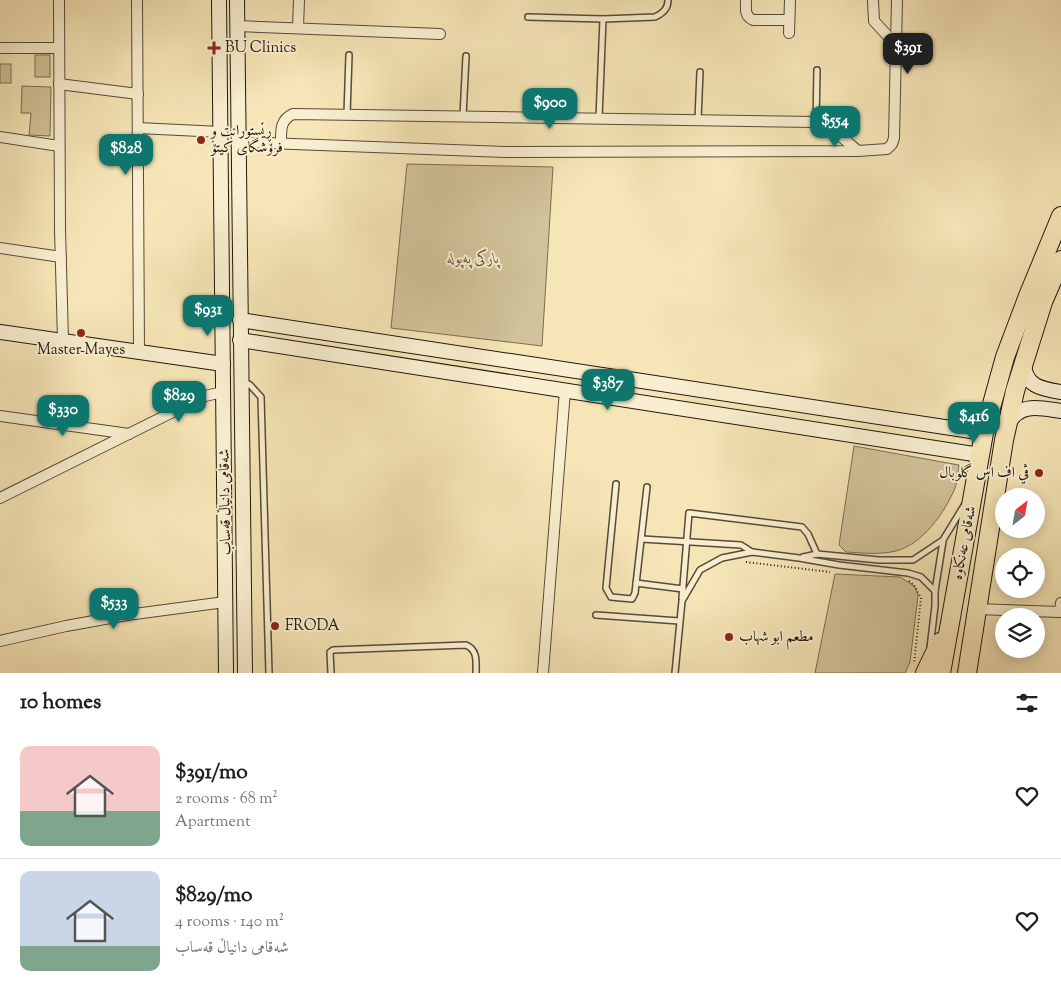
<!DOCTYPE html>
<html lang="en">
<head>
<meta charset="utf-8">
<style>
  body { margin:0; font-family:"Sorts Mill Goudy",Amiri,serif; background:#f2f2f2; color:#202124; height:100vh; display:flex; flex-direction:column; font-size:19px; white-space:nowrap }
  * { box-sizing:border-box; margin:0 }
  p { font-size:16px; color:#757577 }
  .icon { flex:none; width:28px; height:28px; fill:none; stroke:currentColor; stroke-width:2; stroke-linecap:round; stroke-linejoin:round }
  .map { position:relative; height:673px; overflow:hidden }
  .panel { display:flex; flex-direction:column; background:#fff; flex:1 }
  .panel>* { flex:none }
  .needle { width:32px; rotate:31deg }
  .fabs { position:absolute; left:995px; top:488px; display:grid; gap:10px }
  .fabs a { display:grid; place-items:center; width:50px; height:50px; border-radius:50%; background:#fff; box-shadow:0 2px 12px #0003; font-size:25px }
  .price { position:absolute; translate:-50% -42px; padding:0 11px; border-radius:10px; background:#0f766e; color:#fff; font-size:16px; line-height:32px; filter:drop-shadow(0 1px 2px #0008) }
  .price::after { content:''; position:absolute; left:50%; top:30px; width:15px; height:11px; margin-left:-8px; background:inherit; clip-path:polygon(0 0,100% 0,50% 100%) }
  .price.selected { background:#222; color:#fff }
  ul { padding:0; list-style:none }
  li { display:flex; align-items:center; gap:15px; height:125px; padding:0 20px }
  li+li { border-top:1px solid #e0e0e0 }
  li span { display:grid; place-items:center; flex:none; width:140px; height:100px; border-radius:10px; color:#555 }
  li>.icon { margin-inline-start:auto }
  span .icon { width:60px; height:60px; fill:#fffc; stroke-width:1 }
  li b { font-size:21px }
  h2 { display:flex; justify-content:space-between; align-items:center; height:60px; padding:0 20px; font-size:21px }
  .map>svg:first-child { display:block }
</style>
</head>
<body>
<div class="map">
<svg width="1061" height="673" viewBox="0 0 1061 673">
  <rect width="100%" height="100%" fill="#f6e6b7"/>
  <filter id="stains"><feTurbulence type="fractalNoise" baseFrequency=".004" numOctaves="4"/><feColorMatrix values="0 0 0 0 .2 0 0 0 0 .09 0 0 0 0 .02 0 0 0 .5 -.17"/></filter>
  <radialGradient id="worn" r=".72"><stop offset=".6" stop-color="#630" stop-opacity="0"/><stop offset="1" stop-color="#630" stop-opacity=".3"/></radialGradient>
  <g fill="#d2c39a" stroke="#796d54">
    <rect x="35" y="55" width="15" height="22"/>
    <rect x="0" y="64" width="11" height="19"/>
    <path d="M22,86L51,87L50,136L29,135L31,113H21Z"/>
    <path d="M407,164L553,167L542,346L391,328Z"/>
    <path d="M854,446L959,465C958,472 958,481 955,488C945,512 923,544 896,551C879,555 863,553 846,552L839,545Z"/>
    <path d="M835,574L900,577L913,585L916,589L918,596L910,662L905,673H815Z"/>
  </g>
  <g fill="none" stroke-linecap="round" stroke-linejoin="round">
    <g stroke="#564b38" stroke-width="8">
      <g id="lane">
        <path d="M528,17L603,19"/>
        <path d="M347,114L349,55"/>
        <path d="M463,116L466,56"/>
        <path d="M599,118L603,19L655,17C663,13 668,9 668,0"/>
        <path d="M698,119L700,72"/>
        <path d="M816,122L817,70"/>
        <path d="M243,381L250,385L261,397L269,673"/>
        <path d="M616,484L606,588L611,597L632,599L635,593L647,487"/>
        <path d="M642,539L741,545L752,552"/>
        <path d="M803,557L817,554L879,560H913L943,540L965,504"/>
        <path d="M636,583L683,589"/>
        <path d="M935,591L943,541"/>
        <path d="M682,598L689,513L802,527L808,534L817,554"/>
        <path d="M596,615L679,621"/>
        <path d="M331,673L330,652L333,650L466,645C478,650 476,662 476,673"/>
        <path d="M675,673L682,601L700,570L722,558L752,552L799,558L839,565L908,573L921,577L935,591V606L930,648"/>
      </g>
    </g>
    <g stroke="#564b38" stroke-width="12">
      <g id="street">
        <path d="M59,0L60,229L63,341"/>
        <path d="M137,0L139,352"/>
        <path d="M746,0C746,8 744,16 753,20H789"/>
        <path d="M873,0L874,21L897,46"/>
        <path d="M237,26L440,34"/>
        <path d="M298,27L299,0"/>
        <path d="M789,33L790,0"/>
        <path d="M0,48H59"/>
        <path d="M59,84L138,94"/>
        <path d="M138,128L221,132"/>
        <path d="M0,137L59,146"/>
        <path d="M238,142L505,152L858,151L887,149L892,144L894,138L897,0"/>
        <path d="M281,143C281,130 280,120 293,114L816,122C833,128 845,140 858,151"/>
        <path d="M0,248L61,257"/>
        <path d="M0,416L129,434"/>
        <path d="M0,498L205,396L223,392"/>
        <path d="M976,609L1060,612L1061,603"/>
        <path d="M0,641L66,626L127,615L225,602"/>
        <path d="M543,673L565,390"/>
      </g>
    </g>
    <g stroke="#20170e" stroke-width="16">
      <g id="secondary">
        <path d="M219,0L226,673"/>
        <path d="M237,0L245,673"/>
        <path d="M240,320L984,433"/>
        <path d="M0,332L223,364"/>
        <path d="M240,340L980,455"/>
        <path d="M1024,362C1024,386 1041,389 1061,392"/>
        <path d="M1008,424C1020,402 1040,408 1061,411"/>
      </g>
    </g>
    <g stroke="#20170e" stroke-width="20">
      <g id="highway">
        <path d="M925,673L940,642"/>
        <path d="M941,673L984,433L1005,357L1028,296L1061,216"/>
        <path d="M967,673L1004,440L1015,391L1043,302L1061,260"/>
      </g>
    </g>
    <g stroke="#20170e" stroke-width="2" stroke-dasharray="1 2.5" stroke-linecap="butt">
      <path d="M746,562L830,572"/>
      <path d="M909,581L914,585L921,598L914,664"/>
    </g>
    <use href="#lane" stroke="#f9efd0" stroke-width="5"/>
    <use href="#street" stroke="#f9efd0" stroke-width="10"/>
    <use href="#secondary" stroke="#f9efd0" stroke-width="14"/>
    <use href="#highway" stroke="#f6e6b7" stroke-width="18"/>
  </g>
  <g fill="#8f2418" stroke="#f9efd0" stroke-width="2">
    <path d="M211.5 40.5h5v5h5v5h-5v5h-5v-5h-5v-5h5z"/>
    <circle cx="201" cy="140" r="5"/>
    <circle cx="81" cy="333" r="5"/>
    <circle cx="1039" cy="473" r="5"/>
    <circle cx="275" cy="626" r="5"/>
    <circle cx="729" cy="637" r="5"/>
  </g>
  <g text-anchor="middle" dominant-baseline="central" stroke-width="4" stroke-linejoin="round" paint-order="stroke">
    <g font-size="15" fill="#20170e" stroke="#f9efd0" text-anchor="start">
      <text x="225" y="48">BU Clinics</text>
      <text x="211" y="131">ڕێستورانت و<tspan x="211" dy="17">فرۆشگای کیتۆ</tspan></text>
      <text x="81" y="350" text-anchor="middle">Master Mayes</text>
      <text x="1029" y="473" text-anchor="end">ڤي اف اس گلوبال</text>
      <text x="285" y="626">FRODA</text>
      <text x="739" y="637">مطعم ابو شهاب</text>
    </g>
    <g font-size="15" font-style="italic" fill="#5e533f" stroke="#f9efd0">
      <text x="473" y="259">پارکی پەپولە</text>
    </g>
    <g font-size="15" fill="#20170e" stroke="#f9efd0">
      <text transform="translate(226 502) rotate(-91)">شەقامی دانیاڵ قەساب</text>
      <text transform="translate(965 543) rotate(-79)">شەقامی عەنکاوە</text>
    </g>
  </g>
  <rect width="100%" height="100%" filter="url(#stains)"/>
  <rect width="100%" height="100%" fill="url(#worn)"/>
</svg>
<div class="fabs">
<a><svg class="needle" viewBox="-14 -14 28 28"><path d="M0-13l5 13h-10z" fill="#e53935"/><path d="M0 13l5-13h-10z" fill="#757577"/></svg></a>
<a><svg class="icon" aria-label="locate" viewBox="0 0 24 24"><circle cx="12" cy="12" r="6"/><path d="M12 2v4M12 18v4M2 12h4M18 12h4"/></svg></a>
<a><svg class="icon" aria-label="layers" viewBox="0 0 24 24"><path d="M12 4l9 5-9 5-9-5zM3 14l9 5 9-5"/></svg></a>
</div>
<b class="price selected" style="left:908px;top:75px">$391</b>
<b class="price" style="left:550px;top:130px">$900</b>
<b class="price" style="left:835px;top:148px">$554</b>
<b class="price" style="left:126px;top:176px">$828</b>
<b class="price" style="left:208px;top:337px">$931</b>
<b class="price" style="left:608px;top:411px">$387</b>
<b class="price" style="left:179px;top:423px">$829</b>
<b class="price" style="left:63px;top:437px">$330</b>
<b class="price" style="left:974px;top:444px">$416</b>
<b class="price" style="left:114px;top:630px">$533</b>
</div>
<section class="panel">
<h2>10 homes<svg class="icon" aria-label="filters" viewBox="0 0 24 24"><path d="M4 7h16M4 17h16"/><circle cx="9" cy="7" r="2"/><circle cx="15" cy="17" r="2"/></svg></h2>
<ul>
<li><span style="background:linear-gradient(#f6c9c9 65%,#7fa58c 0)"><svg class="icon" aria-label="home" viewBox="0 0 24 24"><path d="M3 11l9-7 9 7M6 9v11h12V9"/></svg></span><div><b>$391/mo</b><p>2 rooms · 68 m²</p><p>Apartment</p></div><svg class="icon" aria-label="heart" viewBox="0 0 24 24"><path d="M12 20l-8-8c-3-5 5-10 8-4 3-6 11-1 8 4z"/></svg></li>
<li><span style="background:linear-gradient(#c9d6e8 75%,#7fa58c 0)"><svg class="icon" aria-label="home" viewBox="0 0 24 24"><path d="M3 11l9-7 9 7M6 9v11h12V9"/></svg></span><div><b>$829/mo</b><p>4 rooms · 140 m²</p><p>شەقامی دانیاڵ قەساب</p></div><svg class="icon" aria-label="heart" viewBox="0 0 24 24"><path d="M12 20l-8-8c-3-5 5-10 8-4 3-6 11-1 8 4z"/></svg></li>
</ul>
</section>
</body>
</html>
